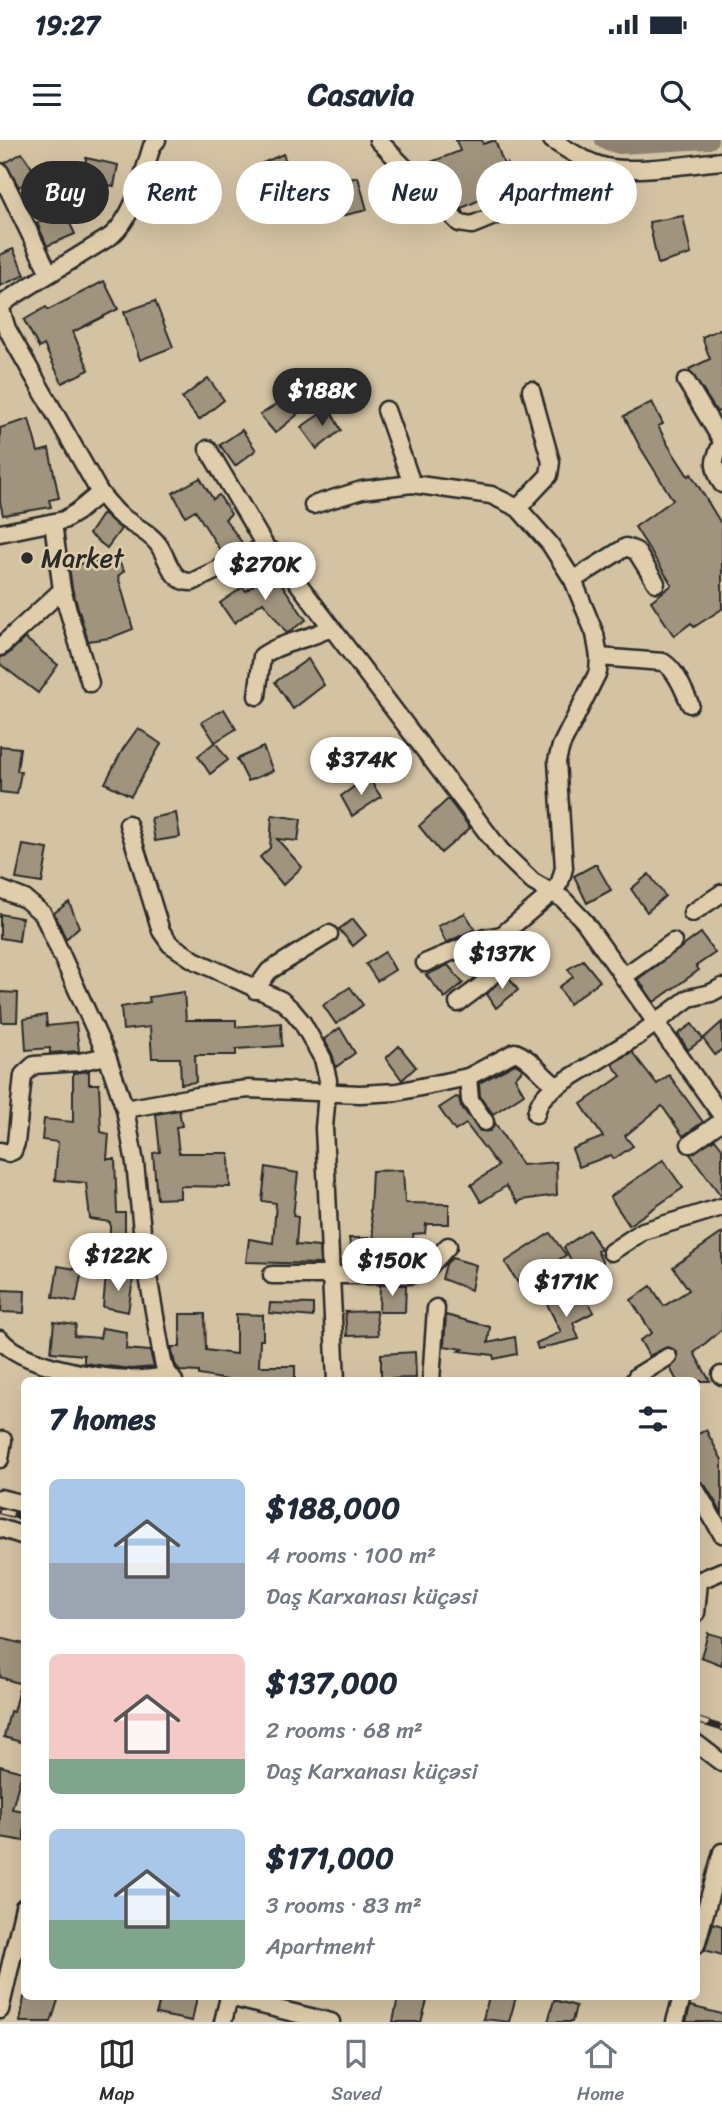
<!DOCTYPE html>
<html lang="en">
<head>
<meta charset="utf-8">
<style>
  body { margin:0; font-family:Sriracha,sans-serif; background:#f2f2f3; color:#1f2937; height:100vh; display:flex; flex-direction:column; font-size:26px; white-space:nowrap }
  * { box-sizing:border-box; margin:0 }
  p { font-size:23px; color:#747a83 }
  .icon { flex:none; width:38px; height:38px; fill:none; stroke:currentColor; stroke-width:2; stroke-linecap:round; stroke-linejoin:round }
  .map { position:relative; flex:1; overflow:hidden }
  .drawer { position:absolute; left:21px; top:1237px; width:679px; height:623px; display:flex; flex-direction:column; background:#fff; border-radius:10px; box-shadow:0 7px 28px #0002 }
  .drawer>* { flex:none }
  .guide { position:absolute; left:21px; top:21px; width:681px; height:63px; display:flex; gap:14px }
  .price { position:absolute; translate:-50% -60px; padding:0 16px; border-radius:24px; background:#fff; color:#222; font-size:23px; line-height:46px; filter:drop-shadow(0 2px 4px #0008) }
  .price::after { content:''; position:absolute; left:50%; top:42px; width:21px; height:16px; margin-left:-10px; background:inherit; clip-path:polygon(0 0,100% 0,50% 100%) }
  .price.active { background:#2b2b2b; color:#fff }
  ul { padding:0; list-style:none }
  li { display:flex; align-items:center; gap:21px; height:175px; padding:0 28px }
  li span { display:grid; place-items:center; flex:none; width:196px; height:140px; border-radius:10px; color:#555 }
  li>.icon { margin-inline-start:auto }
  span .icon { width:84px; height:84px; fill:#fffc; stroke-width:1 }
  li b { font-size:30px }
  h2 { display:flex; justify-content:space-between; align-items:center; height:84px; padding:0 28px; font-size:30px }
  .tag { padding:0 24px; border-radius:32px; background:#fff; box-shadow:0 7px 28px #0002; font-size:24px; line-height:63px }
  .tag.active { background:#2b2b2b; color:#fff }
  .status { display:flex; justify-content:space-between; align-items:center; height:49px; padding:0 35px; background:#fff; direction:ltr }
  .status svg { height:19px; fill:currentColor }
  header { display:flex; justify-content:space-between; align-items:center; height:91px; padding:0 28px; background:#fff; font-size:32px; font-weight:700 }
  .tabs { display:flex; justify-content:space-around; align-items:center; height:98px; border-top:2px solid #e0e1e3; background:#fff; font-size:19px; color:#747a83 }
  .tabs a { display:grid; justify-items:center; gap:4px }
  .tabs .active { color:#2b2b2b }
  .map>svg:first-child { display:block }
</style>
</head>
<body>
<div class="status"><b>19:27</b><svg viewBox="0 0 49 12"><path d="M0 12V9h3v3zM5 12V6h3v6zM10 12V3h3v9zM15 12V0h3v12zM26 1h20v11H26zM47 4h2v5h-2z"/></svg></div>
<header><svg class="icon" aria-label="menu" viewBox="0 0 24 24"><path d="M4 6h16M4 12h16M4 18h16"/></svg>Casavia<svg class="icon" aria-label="search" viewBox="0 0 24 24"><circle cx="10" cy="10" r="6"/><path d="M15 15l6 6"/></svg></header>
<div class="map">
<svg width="722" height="1882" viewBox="0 0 722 1882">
  <rect width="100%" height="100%" fill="#d4c3a3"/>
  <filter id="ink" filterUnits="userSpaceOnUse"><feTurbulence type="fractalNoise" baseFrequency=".0143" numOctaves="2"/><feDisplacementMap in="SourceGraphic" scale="14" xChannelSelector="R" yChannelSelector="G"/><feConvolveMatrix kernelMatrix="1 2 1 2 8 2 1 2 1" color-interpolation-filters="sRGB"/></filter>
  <g filter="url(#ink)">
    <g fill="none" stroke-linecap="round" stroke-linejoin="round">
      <path stroke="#8d8271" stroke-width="18" d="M604,0L619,5L709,0"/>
    </g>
    <g fill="#a0947e" stroke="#2b2b2b" stroke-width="2">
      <path d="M456,0H482L483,4L495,0L504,25L507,23L519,47L494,58L492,54L462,68L464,73L440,48L426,24L460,11Z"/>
      <path d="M22,13L38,37L19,47L5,23Z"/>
      <path d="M283,14L295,43L268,53L258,25Z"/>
      <path d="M86,18L118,25L114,46L84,41Z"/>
      <path d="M179,29L182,60L153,64L151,46L155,32Z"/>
      <path d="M358,37L367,70L337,77L329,44Z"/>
      <path d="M64,71L75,94L47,106L37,83Z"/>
      <path d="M683,76L691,114L658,124L649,82Z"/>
      <path d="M13,109L25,135L0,146V115Z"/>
      <path d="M104,141L118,169L73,192L89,230L62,243L44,205L39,208L24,180L46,167L48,170Z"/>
      <path d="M155,161L173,207L140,220L124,172Z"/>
      <path d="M722,188V270L717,272L689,229L710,219L702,197Z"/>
      <path d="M208,238L224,260L199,280L182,258Z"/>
      <path d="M288,257L297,275L275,293L260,275Z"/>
      <path d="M652,262L663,284L658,286L668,305L688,336L691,334L722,385V469L694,487L691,483L674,496L651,461L672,445L635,387L673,360L640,307L624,276Z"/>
      <path d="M329,268L341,290L317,309L301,287Z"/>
      <path d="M29,279L38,312L49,309L59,358L49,360L51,367L3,375L0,362V288Z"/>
      <path d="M242,290L256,310L235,326L220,305Z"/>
      <path d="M200,338L213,359L219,355L231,374L225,379L243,404L223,415L195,370L185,376L173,353Z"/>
      <path d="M103,373L121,389L107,408L89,394Z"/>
      <path d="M116,417L124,431L118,436L133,489L110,498L88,501L72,448L69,426Z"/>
      <path d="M272,430L306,480L287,493L263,462L234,483L220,463L243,447L246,451Z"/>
      <path d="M25,498L58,525L38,553L0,524V517L7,515Z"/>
      <path d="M308,519L324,545L293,569L275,542Z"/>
      <path d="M224,569L236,589L215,602L202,582Z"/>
      <path d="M138,588L161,604L131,656L105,643L123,609Z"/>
      <path d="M215,602L228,620L210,634L198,616Z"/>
      <path d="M0,606L20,608L17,631L21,632L17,654L0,652Z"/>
      <path d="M263,607L273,631L248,641L237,619Z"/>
      <path d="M368,637L381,657L352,676L341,656Z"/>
      <path d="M448,659L470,688L441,713L419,686Z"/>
      <path d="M176,673L180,697L155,701L151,678Z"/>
      <path d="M272,675L301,679L298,701L277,699L302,727L283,745L260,717L270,708Z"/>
      <path d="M23,705L48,709L42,743L16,739Z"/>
      <path d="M596,724L611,750L587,763L574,736Z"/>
      <path d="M649,734L665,756L647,772L631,749Z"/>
      <path d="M69,762L79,787L66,799L54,773Z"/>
      <path d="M465,773L475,789L446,803L438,786Z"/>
      <path d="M0,774L22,778L19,801L0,798Z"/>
      <path d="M353,779L366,795L353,806L339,789Z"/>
      <path d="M701,793L715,813L696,826L699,830L654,862L638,839Z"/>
      <path d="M385,812L395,830L377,841L366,824Z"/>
      <path d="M583,820L600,841L569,864L559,847L573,837L568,829Z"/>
      <path d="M448,825L463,843L445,858L426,835Z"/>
      <path d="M506,833L518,850L496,868L487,854Z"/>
      <path d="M350,847L363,865L336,884L323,865Z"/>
      <path d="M0,852L18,853L17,882H2Z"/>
      <path d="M184,852L186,880H236V887L281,883L282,906L236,909V915H195L196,942L181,944L180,918H152L150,887L123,890L121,867L150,862L149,857Z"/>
      <path d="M46,875L47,886L76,883L79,911L50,913V908L26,910L24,879Z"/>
      <path d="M722,882V909L715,915L703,899Z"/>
      <path d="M692,884L703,899L688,910L678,894Z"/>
      <path d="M340,888L355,913L336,927L332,914L324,899Z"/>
      <path d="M399,906L416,927L402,940L386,918Z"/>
      <path d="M632,912L657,944L669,935L703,982L683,996L662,966L625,996L633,1006L614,1019L611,1015L579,1027L572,1009L603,997L581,964L621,936L612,924Z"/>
      <path d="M515,924L523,929L515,938L524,954L493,974L480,956L479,943Z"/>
      <path d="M89,931V944H99L101,992L109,994L107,1019H115L117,1073H125V1096L110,1097V1082L90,1079L86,1043L55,1040L58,1002L42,1000L44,979L73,982V933Z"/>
      <path d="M456,957L459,958L461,966L480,991H490L495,983L522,1025L556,1022L557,1055L522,1060L518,1063L506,1046L481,1062L471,1045L498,1026L466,984L455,991L439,968Z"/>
      <path d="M179,970L182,986L176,987L179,1013H229L230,1047L180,1046V1058L157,1059L153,1013L160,1012L156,974Z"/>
      <path d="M715,999L722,1008V1057L690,1014Z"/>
      <path d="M663,1020L683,1048L629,1085L610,1057Z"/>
      <path d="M266,1027L298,1033L293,1076L298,1077L296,1105L319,1107L320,1124L246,1122L249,1099L273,1103L276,1063L262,1061Z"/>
      <path d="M403,1030L405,1063L449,1064V1084H426L425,1093L413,1094L415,1116L377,1115L378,1121L353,1124L349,1098H374L370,1071L372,1031Z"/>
      <path d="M589,1090L601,1109L597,1111L609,1136L586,1148L564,1107Z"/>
      <path d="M550,1093L566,1115L520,1146L505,1122Z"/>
      <path d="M722,1093V1189L694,1213L710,1241H677L670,1228L677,1221V1212L667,1207L649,1216L640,1200L652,1193L631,1160L651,1146L664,1166L689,1150L673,1127Z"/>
      <path d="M452,1118L476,1125L471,1150L442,1139L446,1124Z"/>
      <path d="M58,1126L82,1130L76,1162L53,1157Z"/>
      <path d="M106,1135L133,1139L128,1172L103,1167Z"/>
      <path d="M380,1145H406L405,1172H379Z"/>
      <path d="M2,1150L25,1151L24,1173L1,1172Z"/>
      <path d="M560,1153L566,1164L583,1153L594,1172L573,1183L579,1199L538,1209L536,1203L561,1192L546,1162Z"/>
      <path d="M270,1163L313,1164V1177L269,1173Z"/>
      <path d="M376,1171L378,1195L347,1196L345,1172Z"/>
      <path d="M180,1174H205L206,1210L236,1214V1174L263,1175V1200H260L259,1226H295V1241H233L199,1235V1232L180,1231L175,1224L172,1212V1207H180Z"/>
      <path d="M446,1175L490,1187L488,1203L515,1197L517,1214L494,1219L493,1215L459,1211L463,1209L444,1206Z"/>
      <path d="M54,1182L76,1185L74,1196L100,1198L102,1188L127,1192L126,1209L150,1211L154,1227L131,1229L91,1224L84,1223V1215L51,1212Z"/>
      <path d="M415,1212L416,1238L381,1239V1214Z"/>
      <path d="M706,1290L722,1320V1373L705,1345L696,1340V1295Z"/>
      <path d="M708,1493L722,1497V1525L701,1517Z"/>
      <path d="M0,1498L24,1504V1545L0,1537Z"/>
      <path d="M20,1545L24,1546V1603L4,1597L10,1571L13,1572Z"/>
      <path d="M0,1626L22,1632L12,1669L24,1671V1701L0,1697Z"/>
      <path d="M713,1783L722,1786V1815L705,1810Z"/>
      <path d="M24,1857H59L51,1882H20Z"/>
      <path d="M161,1857H197L192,1881L156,1874Z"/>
      <path d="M398,1857H428L421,1882H393Z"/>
      <path d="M489,1857H516L509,1882L483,1879Z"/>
      <path d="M554,1860L576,1866L572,1882H548Z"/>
      <path d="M690,1866L722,1874V1882H686Z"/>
    </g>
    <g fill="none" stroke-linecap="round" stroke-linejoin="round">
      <g stroke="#2b2b2b" stroke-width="21">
        <g id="minor">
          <path d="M157,0L152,6C142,36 136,74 111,96L12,157L3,164L1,170L7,189L100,353C107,361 114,371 122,377C134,386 149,392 158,404C168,418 171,443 192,442L256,411L267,409L275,413L501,711L533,742L563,759L584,781L722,976"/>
          <path d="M378,0L459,83L472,85L553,52L606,27"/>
          <path d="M552,0C568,10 587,23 606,27C638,33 689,24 722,21"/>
          <path d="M0,32L49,133"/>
          <path d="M686,241L722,301"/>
          <path d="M386,270L412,344"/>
          <path d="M722,303C713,321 712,325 722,344"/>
          <path d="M208,309L267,409"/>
          <path d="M313,365L362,350L412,344L491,355L518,368L550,404L573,440L595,494L599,517L598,532L561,606L557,621L564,728L560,742L553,752L502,795L485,798L425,823"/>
          <path d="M518,368L549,335L551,322L531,250"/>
          <path d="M0,393L64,380L77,372L100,353"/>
          <path d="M573,440L626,407L636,411L656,443"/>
          <path d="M62,450L90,543"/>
          <path d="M0,507L62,450L53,383"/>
          <path d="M599,517L663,522C677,531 683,549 690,564"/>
          <path d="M257,556L262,516C281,502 308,500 330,488"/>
          <path d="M128,684L161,791L170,804L194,820L281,860L292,870L302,882L323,919L328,940L324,988L336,1241"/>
          <path d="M0,749L25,759L43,774L107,916L125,969L135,1023L145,1119L163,1222L165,1229L174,1241"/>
          <path d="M692,773L722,753"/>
          <path d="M623,837L673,802"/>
          <path d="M255,850L269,831L329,794"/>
          <path d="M458,863C485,842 507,832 502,795"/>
          <path d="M468,937L470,960L485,982"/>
          <path d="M125,969L221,952L249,949L360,954L397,952L468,937L515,912C532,918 542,937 557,946L638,896L689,858L711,853L722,847"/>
          <path d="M536,974C539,960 545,954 557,946"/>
          <path d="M690,1004L722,981"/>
          <path d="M0,1011L8,1013L13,1011L16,1003L23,935L34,925L79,922L107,916"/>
          <path d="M611,1112L643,1091L722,1067"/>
          <path d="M272,1135H410L428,1128L448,1106"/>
          <path d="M0,1199C22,1226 97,1238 130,1239C143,1240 157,1237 169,1236"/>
          <path d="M721,1235L722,1236"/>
          <path d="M431,1241L436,1168"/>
          <path d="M634,1241L637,1236L668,1217"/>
          <path d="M0,1319L3,1300"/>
          <path d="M696,1350L722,1394"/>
          <path d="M0,1358L24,1364"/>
          <path d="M0,1388L24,1396"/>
          <path d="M696,1442L722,1431"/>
          <path d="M696,1473L699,1442"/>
          <path d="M696,1603L722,1623"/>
          <path d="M696,1805L722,1712"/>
          <path d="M229,1857L331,1882"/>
          <path d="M0,1870L24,1767"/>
          <path d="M223,1882L229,1857"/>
          <path d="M675,1882L682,1857"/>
        </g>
      </g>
      <use href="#minor" stroke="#dfcdab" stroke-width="16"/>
      <g stroke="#2b2b2b" stroke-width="7">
        <g id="rail">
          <path d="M0,1371L24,1377"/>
          <path d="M696,1580L722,1588"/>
        </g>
      </g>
      <use href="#rail" stroke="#dfcdab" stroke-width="4.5" stroke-dasharray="13" stroke-linecap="butt"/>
    </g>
  </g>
  <circle fill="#2b2b2b" stroke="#dfcdab" stroke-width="2.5" cx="27" cy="418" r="7"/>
  <g text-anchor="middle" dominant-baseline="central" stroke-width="5" stroke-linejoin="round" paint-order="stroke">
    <g font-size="26" fill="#2b2b2b" stroke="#dfcdab" text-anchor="start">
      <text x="41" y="418">Market</text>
    </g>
  </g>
</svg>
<b class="price active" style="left:322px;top:288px">$188K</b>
<b class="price" style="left:265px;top:462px">$270K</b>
<b class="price" style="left:361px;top:657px">$374K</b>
<b class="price" style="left:502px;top:851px">$137K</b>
<b class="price" style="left:118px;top:1153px">$122K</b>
<b class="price" style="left:392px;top:1158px">$150K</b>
<b class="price" style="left:566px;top:1179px">$171K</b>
<div class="guide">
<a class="tag active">Buy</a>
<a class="tag">Rent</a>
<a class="tag">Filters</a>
<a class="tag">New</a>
<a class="tag">Apartment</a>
</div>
<section class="drawer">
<h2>7 homes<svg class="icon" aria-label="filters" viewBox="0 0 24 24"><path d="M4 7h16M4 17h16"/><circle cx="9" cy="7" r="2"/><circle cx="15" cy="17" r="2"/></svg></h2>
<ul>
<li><span style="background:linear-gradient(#a9c7e8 60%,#9aa5b1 0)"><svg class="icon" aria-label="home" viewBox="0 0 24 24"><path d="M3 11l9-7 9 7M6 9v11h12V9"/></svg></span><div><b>$188,000</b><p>4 rooms · 100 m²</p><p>Daş Karxanası küçəsi</p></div></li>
<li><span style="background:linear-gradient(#f6c9c9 75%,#7fa58c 0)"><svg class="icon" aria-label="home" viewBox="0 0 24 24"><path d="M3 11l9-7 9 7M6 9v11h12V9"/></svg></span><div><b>$137,000</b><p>2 rooms · 68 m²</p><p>Daş Karxanası küçəsi</p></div></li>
<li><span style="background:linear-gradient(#a9c7e8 65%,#7fa58c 0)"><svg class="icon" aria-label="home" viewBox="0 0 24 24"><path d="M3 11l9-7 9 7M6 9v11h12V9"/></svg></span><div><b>$171,000</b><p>3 rooms · 83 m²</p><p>Apartment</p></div></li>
</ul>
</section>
</div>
<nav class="tabs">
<a class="active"><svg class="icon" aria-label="map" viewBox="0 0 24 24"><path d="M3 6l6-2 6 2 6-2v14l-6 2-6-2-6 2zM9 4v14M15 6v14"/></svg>Map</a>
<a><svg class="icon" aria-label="saved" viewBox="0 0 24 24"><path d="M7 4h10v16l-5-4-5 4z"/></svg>Saved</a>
<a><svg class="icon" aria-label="home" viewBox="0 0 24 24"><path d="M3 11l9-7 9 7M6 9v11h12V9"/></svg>Home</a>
</nav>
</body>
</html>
